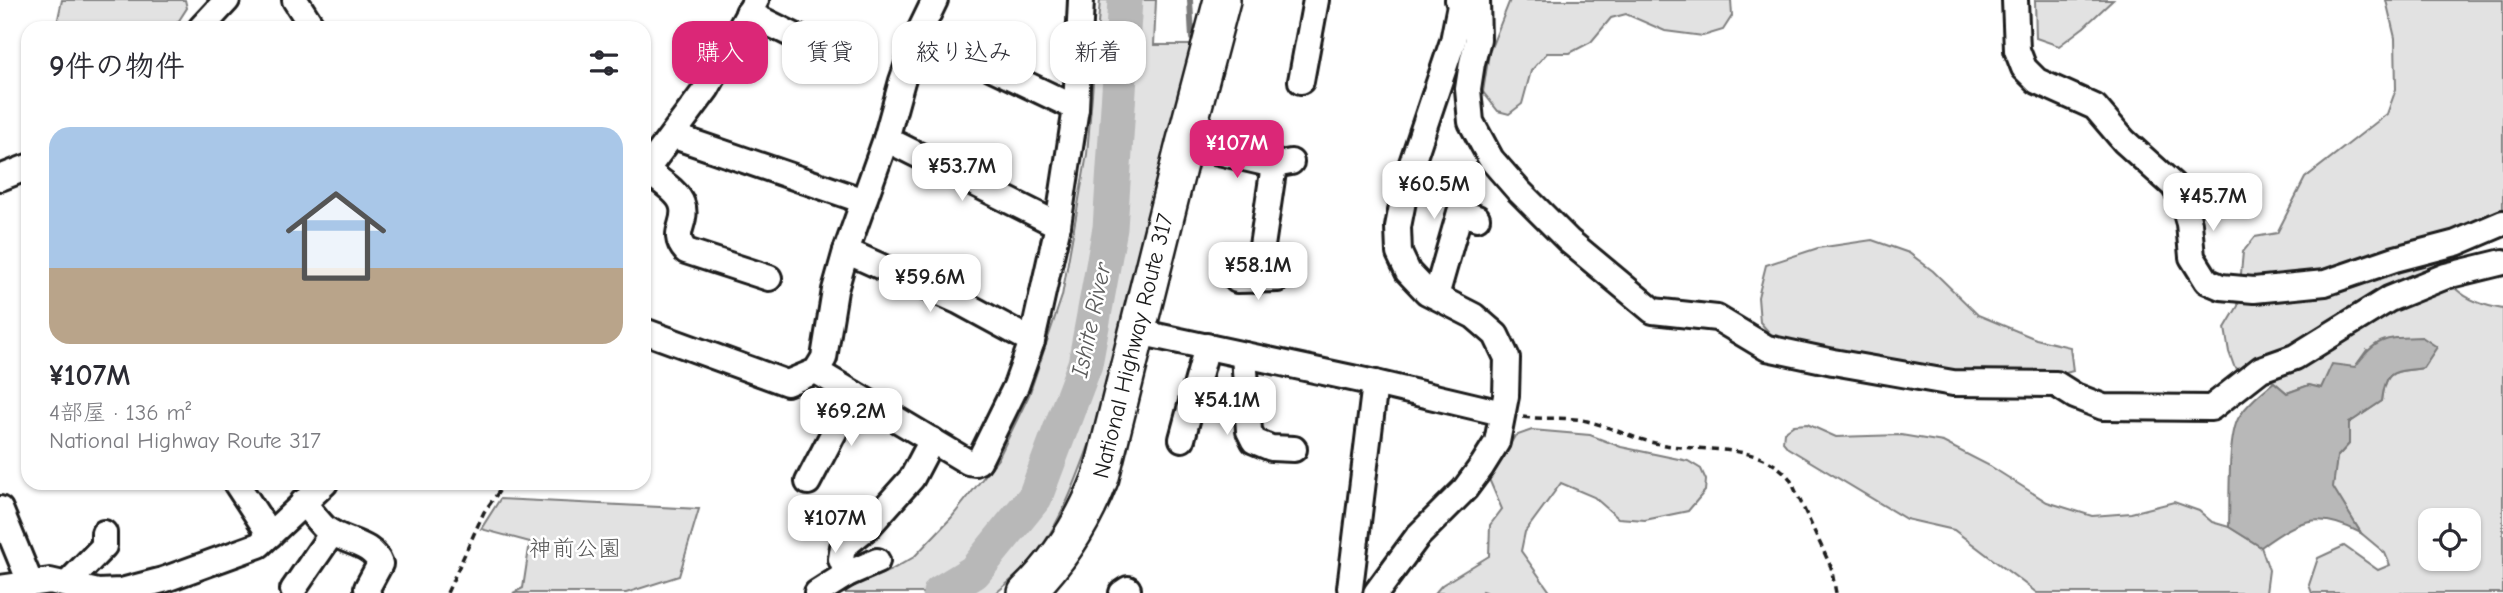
<!DOCTYPE html>
<html lang="ja">
<head>
<meta charset="utf-8">
<style>
  body { margin:0; font-family:"Comic Neue","Klee One",sans-serif; background:#f7f7f7; color:#2b2b33; height:100vh; display:flex; flex-direction:column; font-size:26px; white-space:nowrap }
  * { box-sizing:border-box; margin:0 }
  p { font-size:23px; color:#7c7c81 }
  .icon { flex:none; width:38px; height:38px; fill:none; stroke:currentColor; stroke-width:2; stroke-linecap:round; stroke-linejoin:round }
  .map { position:relative; flex:1; overflow:hidden }
  .drawer { position:absolute; left:21px; top:21px; width:630px; height:469px; display:flex; flex-direction:column; background:#fff; border-radius:21px; box-shadow:0 2px 5px #0004 }
  .drawer>* { flex:none }
  .guide { position:absolute; left:672px; top:21px; width:665px; height:63px; display:flex; gap:14px }
  .controls { position:absolute; left:2418px; top:508px; display:grid; gap:14px }
  .controls a { display:grid; place-items:center; width:63px; height:63px; border-radius:14px; background:#fff; box-shadow:0 2px 5px #0004; font-size:35px }
  .price { position:absolute; translate:-50% -60px; padding:0 16px; border-radius:14px; background:#fff; color:#222; font-size:23px; line-height:46px; filter:drop-shadow(0 2px 4px #0008) }
  .price::after { content:''; position:absolute; left:50%; top:42px; width:21px; height:16px; margin-left:-10px; background:inherit; clip-path:polygon(0 0,100% 0,50% 100%) }
  .price.current { background:#db2777; color:#fff }
  ul { padding:0; list-style:none }
  li { display:grid; align-content:center; gap:14px; height:371px; padding:0 28px }
  li+li { border-top:2px solid #e1e1e2 }
  li span { display:grid; place-items:center; height:217px; border-radius:21px; color:#555 }
  li>.icon { margin-inline-start:auto }
  span .icon { width:126px; height:126px; fill:#fffc; stroke-width:1 }
  li b { font-size:30px }
  h2 { display:flex; justify-content:space-between; align-items:center; height:84px; padding:0 28px; font-size:30px }
  .pill { padding:0 24px; border-radius:21px; background:#fff; box-shadow:0 2px 5px #0004; font-size:24px; line-height:63px }
  .pill.current { background:#db2777; color:#fff }
  .map>svg:first-child { display:block }
</style>
</head>
<body>
<div class="map">
<svg width="2503" height="593" viewBox="0 0 2503 593">
  <rect width="100%" height="100%" fill="#fff"/>
  <filter id="ink" filterUnits="userSpaceOnUse"><feTurbulence type="fractalNoise" baseFrequency=".0143" numOctaves="2"/><feDisplacementMap in="SourceGraphic" scale="14" xChannelSelector="R" yChannelSelector="G"/><feConvolveMatrix kernelMatrix="1 2 1 2 8 2 1 2 1" color-interpolation-filters="sRGB"/></filter>
  <g filter="url(#ink)">
    <g fill="#e2e2e2" stroke="#7f7f7f" stroke-width="2" fill-rule="evenodd">
      <path d="M62,0H185L187,8L178,22L167,28H56Z"/>
      <path d="M1100,0H1156L1154,45H1193L1091,440C1075,484 1058,532 1025,567C1016,577 1005,585 996,593H839L891,570L914,557L951,518L998,459L1029,395L1062,296L1087,154Z"/>
      <path d="M1510,0H1731L1732,16L1723,30L1703,36L1665,31L1626,14L1611,18L1591,42L1570,53H1547L1531,71L1522,104L1509,114L1498,111L1483,92L1489,53Z"/>
      <path d="M2035,0H2113L2084,27L2059,46L2036,38Z"/>
      <path d="M2386,0H2503V238L2490,241L2456,258V289C2469,301 2485,306 2503,309V593H2312L2309,585L2318,558L2344,546L2378,570L2390,565L2385,553L2361,533L2332,487L2337,457L2349,444V423L2382,401C2386,368 2393,373 2423,368L2367,350L2355,367L2321,388L2309,385L2287,393L2274,382L2240,371L2234,366L2229,352L2225,328L2238,306L2243,252L2255,237L2277,233L2305,178L2387,114L2396,89L2395,38ZM2431,520H2469V558H2431Z"/>
      <path d="M1872,240L1909,253L1933,271L1978,315L2036,339L2070,347L2073,371L2055,376L1955,372L1840,353L1772,336L1760,322L1758,297L1766,265L1818,248Z"/>
      <path d="M1807,424L1836,437L1901,435L1943,442L1990,466L2047,502L2092,516L2131,513L2174,502L2199,511L2212,522L2229,527L2261,547L2269,570L2266,593H2037L1954,530L1906,519L1788,448L1783,442L1784,432L1794,425Z"/>
      <path d="M1532,430L1590,435L1621,447L1688,461L1701,469L1706,480L1705,491L1688,511L1645,520L1618,518L1594,497L1561,483L1525,532L1521,551L1551,593H1488L1482,591L1481,593H1435L1442,585L1489,556L1490,525L1502,509L1489,479L1515,436Z"/>
      <path d="M500,499L699,509L679,576L626,593H513L523,588L530,542L481,529Z"/>
    </g>
    <path fill="#b8b8b8" stroke="#7a7a7a" stroke-width="2" d="M2422,337L2437,347L2423,368C2393,373 2386,367 2382,401L2349,423V444L2337,457L2333,487L2361,533C2317,510 2299,520 2261,547L2229,527C2230,501 2227,437 2239,417C2248,403 2262,392 2274,382L2287,393L2309,385L2321,388L2332,364L2355,367C2377,336 2386,338 2422,337Z"/>
    <g fill="none" stroke-linecap="round" stroke-linejoin="round">
      <path stroke="#7a7a7a" stroke-width="6" d="M1190,0L1192,38"/>
      <path stroke="#b8b8b8" stroke-width="35" d="M940,593L974,572L1035,497L1085,364L1110,228L1125,0"/>
      <g stroke="#1c1c1c" stroke-width="30">
        <g id="minor">
          <path d="M295,0L313,28"/>
          <path d="M1477,0L1478,39L1472,63L1468,89L1471,122L1491,159L1518,190L1569,241L1653,311L1717,318L1767,348L1833,362L1953,383L2056,384L2075,396L2103,407L2211,408L2261,369L2295,357L2389,299L2446,276L2503,262"/>
          <path d="M2015,0L2017,50L2024,68L2037,81L2095,107L2124,141L2173,185L2182,199L2189,223L2192,257L2207,281L2221,287L2254,290L2325,283L2395,259L2456,243L2503,223"/>
          <path d="M748,13L815,46"/>
          <path d="M201,28L227,0"/>
          <path d="M919,33L1076,108"/>
          <path d="M1301,81L1316,0"/>
          <path d="M674,136L864,201"/>
          <path d="M886,139L1058,225"/>
          <path d="M1184,144L1274,165L1291,162"/>
          <path d="M646,170C657,179 678,191 682,204C689,223 669,233 686,251L769,278"/>
          <path d="M644,173L707,88L756,0"/>
          <path d="M0,178L28,167"/>
          <path d="M846,251L958,301L1032,341"/>
          <path d="M1237,280L1278,279"/>
          <path d="M1257,280L1274,165"/>
          <path d="M1436,296L1460,212L1477,218"/>
          <path d="M644,331L787,383L816,371L824,358L835,290L846,251L886,139L902,81L919,33L935,0"/>
          <path d="M1138,332L1375,383L1502,413"/>
          <path d="M1244,355L1249,431L1254,441L1271,448L1294,449"/>
          <path d="M816,371L968,462L975,463L979,461L1016,386L1032,341L1058,225L1076,108L1081,0"/>
          <path d="M1182,439L1207,346"/>
          <path d="M808,482L854,394"/>
          <path d="M236,483L270,535"/>
          <path d="M303,502C310,510 317,521 325,528C342,543 372,541 380,564L367,588L368,593"/>
          <path d="M0,509L30,582"/>
          <path d="M847,574L841,559L843,547L869,526L912,478L932,440"/>
          <path d="M67,584L104,546V533"/>
          <path d="M0,588L50,581L98,592L121,591L163,580L259,545L325,483"/>
          <path d="M1350,588L1375,383"/>
          <path d="M293,590L332,533"/>
          <path d="M817,593L847,574L877,561"/>
          <path d="M1122,593L1128,589"/>
          <path d="M1376,593L1418,536L1465,489L1482,466L1497,442L1506,396L1507,358L1496,335L1474,316L1427,292L1408,272L1399,253L1398,227L1408,175L1453,41L1460,5L1458,0"/>
        </g>
      </g>
      <g stroke="#1c1c1c" stroke-width="40">
        <path id="highway" d="M1026,593C1060,560 1084,521 1101,477L1184,144L1222,0"/>
      </g>
      <g stroke="#1c1c1c" stroke-width="3.5" stroke-dasharray="7 5" stroke-linecap="butt">
        <path d="M1523,417C1544,420 1566,416 1587,421C1611,427 1634,439 1659,444C1702,453 1760,441 1790,479L1831,567L1836,593"/>
        <path d="M447,593L484,512L505,483"/>
      </g>
      <use href="#minor" stroke="#fff" stroke-width="24"/>
      <use href="#highway" stroke="#fff" stroke-width="35"/>
    </g>
  </g>
  <g text-anchor="middle" dominant-baseline="central" stroke-width="5" stroke-linejoin="round" paint-order="stroke">
    <g font-size="23" fill="#1c1c1c" stroke="#fff">
      <text transform="translate(1133 346) rotate(-76)">National Highway Route 317</text>
    </g>
    <g font-size="23" fill="#575757" stroke="#fff">
      <text x="575" y="548">神前公園</text>
    </g>
    <g font-size="24" font-style="italic" fill="#5a5a5a" stroke="#fff">
      <text transform="translate(1091 320) rotate(-78)">Ishite River</text>
    </g>
  </g>
</svg>
<div class="controls">
<a><svg class="icon" aria-label="locate" viewBox="0 0 24 24"><circle cx="12" cy="12" r="6"/><path d="M12 2v4M12 18v4M2 12h4M18 12h4"/></svg></a>
</div>
<b class="price current" style="left:1237px;top:180px">¥107M</b>
<b class="price" style="left:962px;top:203px">¥53.7M</b>
<b class="price" style="left:1434px;top:221px">¥60.5M</b>
<b class="price" style="left:2213px;top:233px">¥45.7M</b>
<b class="price" style="left:1258px;top:302px">¥58.1M</b>
<b class="price" style="left:930px;top:314px">¥59.6M</b>
<b class="price" style="left:1227px;top:437px">¥54.1M</b>
<b class="price" style="left:851px;top:448px">¥69.2M</b>
<b class="price" style="left:835px;top:555px">¥107M</b>
<div class="guide">
<a class="pill current">購入</a>
<a class="pill">賃貸</a>
<a class="pill">絞り込み</a>
<a class="pill">新着</a>
</div>
<section class="drawer">
<h2>9件の物件<svg class="icon" aria-label="filters" viewBox="0 0 24 24"><path d="M4 7h16M4 17h16"/><circle cx="9" cy="7" r="2"/><circle cx="15" cy="17" r="2"/></svg></h2>
<ul>
<li><span style="background:linear-gradient(#a9c7e8 65%,#b9a48a 0)"><svg class="icon" aria-label="home" viewBox="0 0 24 24"><path d="M3 11l9-7 9 7M6 9v11h12V9"/></svg></span><div><b>¥107M</b><p>4部屋 · 136 m²</p><p>National Highway Route 317</p></div></li>
</ul>
</section>
</div>
</body>
</html>
